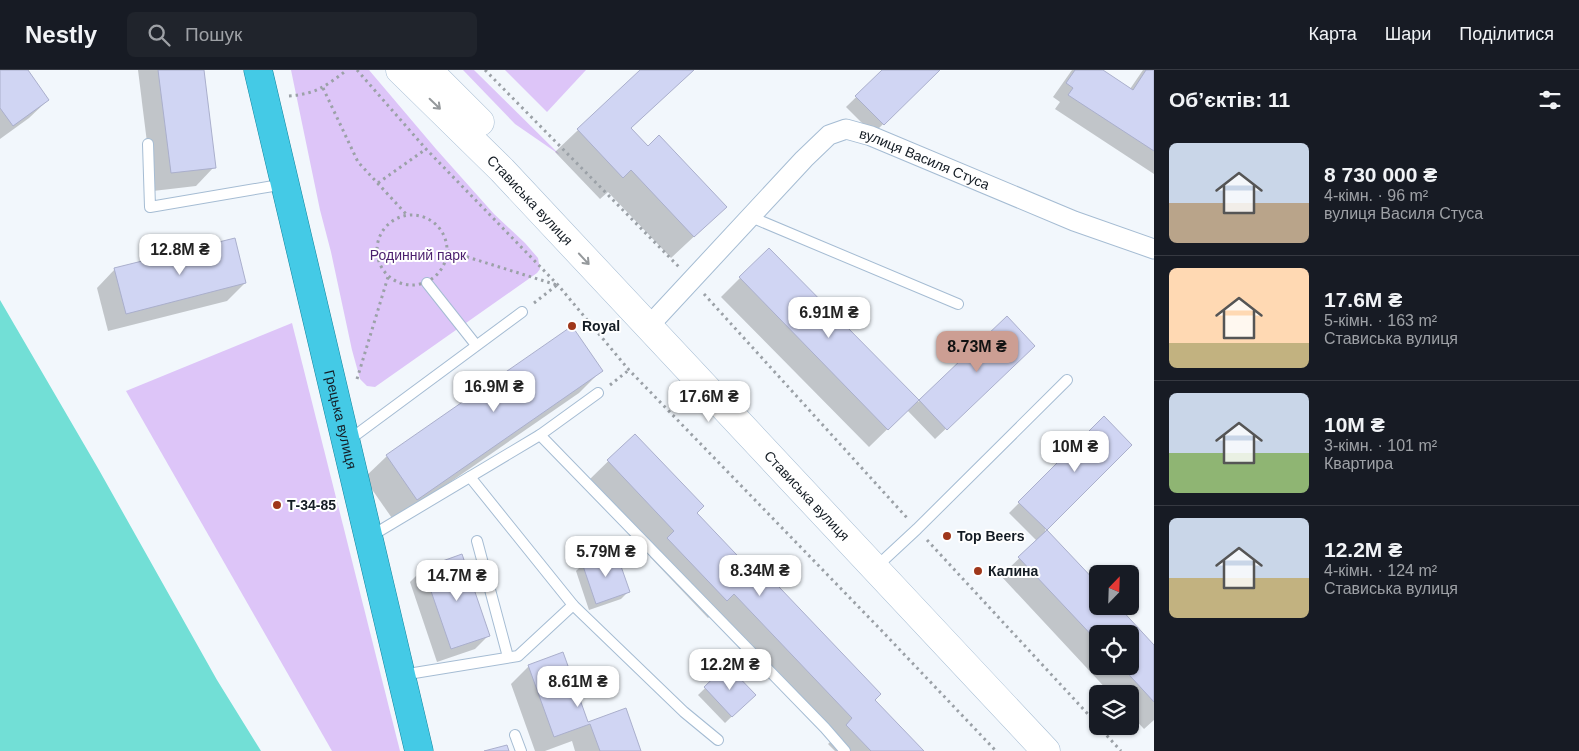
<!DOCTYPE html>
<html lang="uk">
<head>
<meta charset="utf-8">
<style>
  body { margin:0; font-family:Helvetica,sans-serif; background:#20242c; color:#f1f3f6; height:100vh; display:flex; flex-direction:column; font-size:19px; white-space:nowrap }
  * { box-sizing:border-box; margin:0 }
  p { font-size:16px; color:#9ea1a6 }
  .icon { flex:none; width:28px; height:28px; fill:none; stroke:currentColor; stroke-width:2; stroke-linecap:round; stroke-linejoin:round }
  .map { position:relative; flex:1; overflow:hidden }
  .sheet { display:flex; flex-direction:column; background:#171b24; width:425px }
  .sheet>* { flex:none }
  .needle { width:32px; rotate:23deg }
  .buttons { position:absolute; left:1089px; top:495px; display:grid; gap:10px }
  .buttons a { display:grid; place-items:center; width:50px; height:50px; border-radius:8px; background:#171b24; box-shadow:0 1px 4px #0004; font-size:25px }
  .price { position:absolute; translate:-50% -42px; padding:0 11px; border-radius:10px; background:#fff; color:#222; font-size:16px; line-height:32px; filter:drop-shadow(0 1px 2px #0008) }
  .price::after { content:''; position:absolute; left:50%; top:30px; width:15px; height:11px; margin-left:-8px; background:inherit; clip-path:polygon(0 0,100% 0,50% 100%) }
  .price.current { background:#cc9e93; color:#111 }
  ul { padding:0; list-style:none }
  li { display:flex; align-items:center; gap:15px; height:125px; padding:0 15px }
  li+li { border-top:1px solid #363941 }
  li span { display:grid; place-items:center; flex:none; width:140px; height:100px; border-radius:8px; color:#555 }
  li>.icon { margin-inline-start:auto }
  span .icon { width:60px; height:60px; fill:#fffc; stroke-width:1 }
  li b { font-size:21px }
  h2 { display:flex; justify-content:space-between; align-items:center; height:60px; padding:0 15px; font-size:21px }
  header { display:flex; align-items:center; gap:30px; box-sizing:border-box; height:70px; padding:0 25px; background:#171b24; border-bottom:1px solid #363941 }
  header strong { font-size:24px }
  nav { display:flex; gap:28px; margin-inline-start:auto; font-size:18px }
  .search { width:350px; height:45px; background:#20242c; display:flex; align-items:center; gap:12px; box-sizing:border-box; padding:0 18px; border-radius:8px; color:#9ea1a6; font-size:19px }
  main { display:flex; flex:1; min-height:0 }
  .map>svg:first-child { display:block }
</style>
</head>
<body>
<header>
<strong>Nestly</strong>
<div class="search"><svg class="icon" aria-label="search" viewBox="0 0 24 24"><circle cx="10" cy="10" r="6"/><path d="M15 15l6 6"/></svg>Пошук</div>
<nav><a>Карта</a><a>Шари</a><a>Поділитися</a></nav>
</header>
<main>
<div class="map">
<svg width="1154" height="681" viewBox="0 0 1154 681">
  <rect width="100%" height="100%" fill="#f2f7fc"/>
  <g fill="#ddc5f8">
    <path d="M291,0H369L436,79L494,144L525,173L538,188L540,199L537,203L375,317L367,316L360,309L352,280L331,182L320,140Z"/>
    <path d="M463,0H474L560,85L515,54Z"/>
    <path d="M505,0H586L547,42Z"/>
    <path d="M292,253L400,681H332L126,321Z"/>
  </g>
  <path fill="#72dfd6" d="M0,230L99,400L217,610L261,681H0Z"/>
  <g fill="#0003" fill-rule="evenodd">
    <path d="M0,0H27L48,30L29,48L0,69Z"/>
    <path d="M138,0H203L214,97L196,116L153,121Z"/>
    <path d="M641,0H693L630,59L702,159L671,188L608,122L600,129L555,82Z"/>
    <path d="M884,0H938L873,64L846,37Z"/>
    <path d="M1072,0H1101L1130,19L1143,0H1154V104L1055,39L1060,32L1053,27Z"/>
    <path d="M769,179L918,332L1007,248L1023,286L935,369L907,340L869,377L721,227Z"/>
    <path d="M115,199L245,213L227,231L108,261L97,218Z"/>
    <path d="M602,300L579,323L394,451L364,408L387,386Z"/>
    <path d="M1104,348L1131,375L1045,460L1098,516V536L1154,577V650L1144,659L1130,644V624H1111L1001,506L1037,471L1009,443ZM1098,564H1130V596H1098Z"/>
    <path d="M635,365L695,443L922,681H835L828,674L835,667L715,542L708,548L650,487L657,480L589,410Z"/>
    <path d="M583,494L628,522L621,529L589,540L576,501Z"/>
    <path d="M423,499L489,565L475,579L437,592L410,512Z"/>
    <path d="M529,596L587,653L625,640L640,681H575L572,671L545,681H535L511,614Z"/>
    <path d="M727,597L754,625L725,653L698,625Z"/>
  </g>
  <g fill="#d0d5f3" stroke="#aaafcc">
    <path d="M0,0H28L49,30L13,56L0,38Z"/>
    <path d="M158,0H204L216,98L171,103Z"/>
    <path d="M640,0H694L631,58L648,76L659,65L727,137L694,167L631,100L623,108L577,59Z"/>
    <path d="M882,0H940L884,55L855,26Z"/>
    <path d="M1075,0H1103L1133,20L1146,0H1154V81L1068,25L1073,18L1066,13Z"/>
    <path d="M235,168L246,213L126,244L114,198Z"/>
    <path d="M769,178L919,330L888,360L739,207Z"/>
    <path d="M1007,246L1035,276L947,360L919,330Z"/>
    <path d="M572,256L603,301L417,430L386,385Z"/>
    <path d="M1104,346L1132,375L1047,460L1018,432Z"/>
    <path d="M635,364L704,436L697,443L754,503L760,497L881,624L875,630L924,681H871L846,655L852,648L734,524L727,531L667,468L674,461L607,390Z"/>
    <path d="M1047,460L1098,514V536H1118L1154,575V632L1121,596H1130V564H1098V572L1018,487Z"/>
    <path d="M616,482L630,522L596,534L582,493Z"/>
    <path d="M462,484L490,566L451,579L423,498Z"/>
    <path d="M563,582L588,652L626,638L641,681H600L590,654L554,667L528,595Z"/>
    <path d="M727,595L756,625L732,647L704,617Z"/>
    <path d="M507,675L509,681H484Z"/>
  </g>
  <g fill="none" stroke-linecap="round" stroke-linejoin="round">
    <g stroke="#a5bcd3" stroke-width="12">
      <g id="service">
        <path d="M148,74L150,137L285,114"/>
        <path d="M751,147L958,234"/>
        <path d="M427,213L476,275"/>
        <path d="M540,365L825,658L845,681"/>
        <path d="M349,370L522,242"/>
        <path d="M470,407L573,535L684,642L718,670"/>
        <path d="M371,466L540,365L598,323"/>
        <path d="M477,471L508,587"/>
        <path d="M875,498L917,459L1067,310"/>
        <path d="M402,605L518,586L573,535"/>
        <path d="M515,665L521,681"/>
      </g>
    </g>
    <g stroke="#a5bcd3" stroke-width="21">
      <g id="minor">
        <path id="s1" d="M648,257L804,89L829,65L846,59L871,66L1074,151L1154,179"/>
      </g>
    </g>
    <g stroke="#a5bcd3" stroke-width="29">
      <g id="secondary">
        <path id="s2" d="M400,0L502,100L1046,681"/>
        <path d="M428,0L480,52"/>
      </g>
    </g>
    <g stroke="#15859e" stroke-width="29">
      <g id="trunk">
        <path id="s3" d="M258,0L419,681"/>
      </g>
    </g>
    <g stroke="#9ba1a7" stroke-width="3" stroke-dasharray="2.5 4" stroke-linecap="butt">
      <path d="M357,0L426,79L558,215L629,300L881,560L996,681"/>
      <path d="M485,0L679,197"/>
      <path d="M323,18L358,92L407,145"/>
      <path d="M289,26C316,24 326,16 347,0"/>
      <path d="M378,113L426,79"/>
      <circle cx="412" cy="180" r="35"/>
      <path d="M448,181L557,215"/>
      <path d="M704,224L908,449"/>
      <path d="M534,233L557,215"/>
      <path d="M357,309L388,207"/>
      <path d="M610,315L629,300"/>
      <path d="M927,470L1098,655"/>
      <path d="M1098,656L1121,681"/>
    </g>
    <use href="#service" stroke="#fff" stroke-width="10"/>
    <use href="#minor" stroke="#fff" stroke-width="19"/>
    <use href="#secondary" stroke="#fff" stroke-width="28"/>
    <use href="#trunk" stroke="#44cae6" stroke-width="28"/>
  </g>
  <defs><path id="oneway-shaft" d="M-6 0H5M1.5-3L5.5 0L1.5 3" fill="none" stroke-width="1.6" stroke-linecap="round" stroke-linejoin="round" transform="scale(1.25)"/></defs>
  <g stroke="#95999c">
    <use href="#oneway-shaft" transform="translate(435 34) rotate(44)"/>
    <use href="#oneway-shaft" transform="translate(584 189) rotate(47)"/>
  </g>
  <g fill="#9f371b" stroke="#fff" stroke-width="2">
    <circle cx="572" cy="256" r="5"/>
    <circle cx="277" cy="435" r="5"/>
    <circle cx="947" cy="466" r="5"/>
    <circle cx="978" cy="501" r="5"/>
  </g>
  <g text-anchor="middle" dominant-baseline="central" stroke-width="4" stroke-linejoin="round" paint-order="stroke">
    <g font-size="14" fill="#141c24" stroke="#fff">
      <text stroke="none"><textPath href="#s1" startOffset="366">вулиця Василя Стуса</textPath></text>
      <text stroke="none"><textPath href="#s2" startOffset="184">Стависька вулиця</textPath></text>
      <text stroke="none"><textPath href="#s3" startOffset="359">Грецька вулиця</textPath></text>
      <text stroke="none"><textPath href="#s2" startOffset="589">Стависька вулиця</textPath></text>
    </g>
    <g font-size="14" fill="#4b1f6e" stroke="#fff">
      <text x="418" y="185">Родинний парк</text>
    </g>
    <g font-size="14" font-weight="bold" fill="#141c24" stroke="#fff" text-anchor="start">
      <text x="582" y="256">Royal</text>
      <text x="287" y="435">Т-34-85</text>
      <text x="957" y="466">Top Beers</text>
      <text x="988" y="501">Калина</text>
    </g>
  </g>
</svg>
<div class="buttons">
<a><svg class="needle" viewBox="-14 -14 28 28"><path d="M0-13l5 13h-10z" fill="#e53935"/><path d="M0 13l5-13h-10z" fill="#9ea1a6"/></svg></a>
<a><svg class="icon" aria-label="locate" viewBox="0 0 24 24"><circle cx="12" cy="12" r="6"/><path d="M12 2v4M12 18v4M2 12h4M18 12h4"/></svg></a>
<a><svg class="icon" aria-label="layers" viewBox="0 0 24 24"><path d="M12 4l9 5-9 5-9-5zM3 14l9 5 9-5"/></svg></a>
</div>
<b class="price" style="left:180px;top:206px">12.8M ₴</b>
<b class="price" style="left:829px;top:269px">6.91M ₴</b>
<b class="price current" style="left:977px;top:303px">8.73M ₴</b>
<b class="price" style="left:494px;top:343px">16.9M ₴</b>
<b class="price" style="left:709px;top:353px">17.6M ₴</b>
<b class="price" style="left:1075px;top:403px">10M ₴</b>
<b class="price" style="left:606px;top:508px">5.79M ₴</b>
<b class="price" style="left:760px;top:527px">8.34M ₴</b>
<b class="price" style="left:457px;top:532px">14.7M ₴</b>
<b class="price" style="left:730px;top:621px">12.2M ₴</b>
<b class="price" style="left:578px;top:638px">8.61M ₴</b>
</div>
<section class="sheet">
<h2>Об’єктів: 11<svg class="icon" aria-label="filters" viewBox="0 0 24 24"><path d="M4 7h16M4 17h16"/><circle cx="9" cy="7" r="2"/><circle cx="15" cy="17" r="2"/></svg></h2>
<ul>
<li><span style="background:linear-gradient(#c9d6e8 60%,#b9a48a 0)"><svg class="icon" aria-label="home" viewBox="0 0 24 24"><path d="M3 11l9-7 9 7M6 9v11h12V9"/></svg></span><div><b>8 730 000 ₴</b><p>4-кімн. · 96 m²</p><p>вулиця Василя Стуса</p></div></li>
<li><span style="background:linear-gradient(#ffd9b3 75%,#c2b280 0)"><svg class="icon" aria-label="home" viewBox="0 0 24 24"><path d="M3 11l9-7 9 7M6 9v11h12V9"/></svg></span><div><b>17.6M ₴</b><p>5-кімн. · 163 m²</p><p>Стависька вулиця</p></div></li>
<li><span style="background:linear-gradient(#c9d6e8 60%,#8fb573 0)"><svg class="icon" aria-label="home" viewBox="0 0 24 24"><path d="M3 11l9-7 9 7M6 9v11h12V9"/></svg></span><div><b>10M ₴</b><p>3-кімн. · 101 m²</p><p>Квартира</p></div></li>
<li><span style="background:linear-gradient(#c9d6e8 60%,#c2b280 0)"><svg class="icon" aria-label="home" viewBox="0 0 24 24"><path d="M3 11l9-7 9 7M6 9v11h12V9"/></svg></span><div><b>12.2M ₴</b><p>4-кімн. · 124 m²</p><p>Стависька вулиця</p></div></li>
</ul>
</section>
</main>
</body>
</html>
